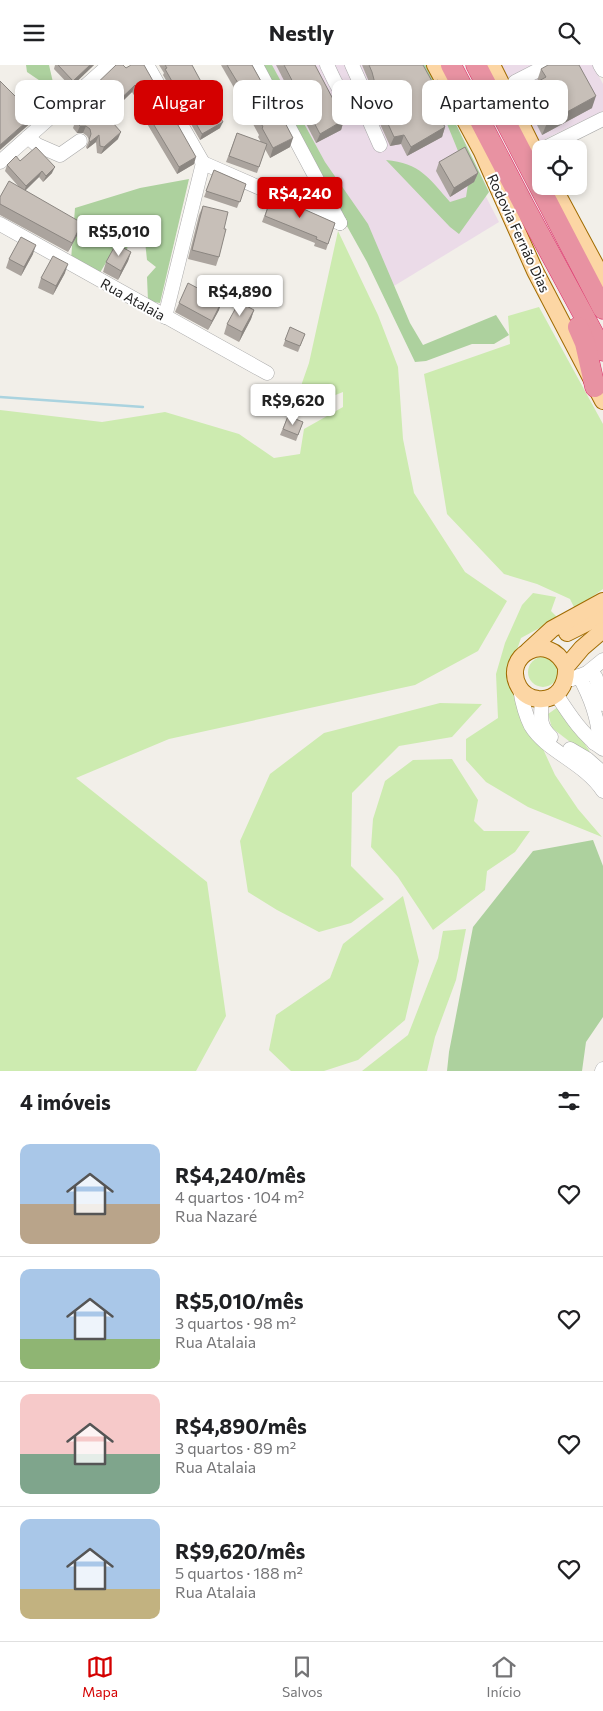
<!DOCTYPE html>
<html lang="pt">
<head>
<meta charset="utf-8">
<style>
  body { margin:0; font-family:Commissioner,sans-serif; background:#f2f2f2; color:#202124; height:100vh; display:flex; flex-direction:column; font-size:19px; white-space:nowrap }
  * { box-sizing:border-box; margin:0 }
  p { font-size:16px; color:#757577 }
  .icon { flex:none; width:28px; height:28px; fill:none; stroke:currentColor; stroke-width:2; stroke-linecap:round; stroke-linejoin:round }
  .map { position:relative; height:1006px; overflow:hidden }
  .side { display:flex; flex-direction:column; background:#fff; flex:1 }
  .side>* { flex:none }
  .top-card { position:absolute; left:15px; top:15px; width:574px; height:45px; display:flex; gap:10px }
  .tools { position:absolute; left:532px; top:75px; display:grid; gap:10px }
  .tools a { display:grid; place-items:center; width:55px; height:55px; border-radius:10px; background:#fff; box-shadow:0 2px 8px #0003; font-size:25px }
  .price { position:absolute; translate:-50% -42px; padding:0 11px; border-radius:5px; background:#fff; color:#222; font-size:16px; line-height:32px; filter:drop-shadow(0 1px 2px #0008) }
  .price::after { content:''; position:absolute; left:50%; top:30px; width:15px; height:11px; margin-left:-8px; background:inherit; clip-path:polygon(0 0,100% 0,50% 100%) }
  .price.selected { background:#d40000; color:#fff }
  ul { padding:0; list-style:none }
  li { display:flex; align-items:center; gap:15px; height:125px; padding:0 20px }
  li+li { border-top:1px solid #e0e0e0 }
  li span { display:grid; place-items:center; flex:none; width:140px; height:100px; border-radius:10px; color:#555 }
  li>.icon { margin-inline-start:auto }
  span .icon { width:60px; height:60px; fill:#fffc; stroke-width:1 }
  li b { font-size:21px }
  h2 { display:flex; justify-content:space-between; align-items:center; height:60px; padding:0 20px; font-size:21px }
  .pill { padding:0 18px; border-radius:10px; background:#fff; box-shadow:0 2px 8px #0003; font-size:18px; line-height:45px }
  .pill.selected { background:#d40000; color:#fff }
  header { display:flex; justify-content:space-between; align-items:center; height:65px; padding:0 20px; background:#fff; font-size:22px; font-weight:700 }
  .tabs { display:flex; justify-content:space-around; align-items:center; height:70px; border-top:1px solid #e0e0e0; background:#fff; font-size:14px; color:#757577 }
  .tabs a { display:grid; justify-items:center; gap:2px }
  .tabs .selected { color:#d40000 }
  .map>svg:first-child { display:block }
</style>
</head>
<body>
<header><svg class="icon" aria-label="menu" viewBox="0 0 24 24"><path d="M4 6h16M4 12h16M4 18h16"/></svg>Nestly<svg class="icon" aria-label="search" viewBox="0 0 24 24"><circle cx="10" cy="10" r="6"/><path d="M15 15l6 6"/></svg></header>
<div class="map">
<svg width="603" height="1006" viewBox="0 0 603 1006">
  <rect width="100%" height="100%" fill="#f2efe9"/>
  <g fill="#ebdbe8">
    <path d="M264,0H418L499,157L389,224Z"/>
    <path d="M501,0H593L603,19V46L539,77Z"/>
  </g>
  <g fill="#cdebb0">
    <path d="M338,166L378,250L398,302L403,374L414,428L465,507L507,536L478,586L415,620L169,674L76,713L207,817L226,951L196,1006H0V345L102,357L165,347L239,369L274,393L300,389L304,364L343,342V327L298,345L302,318L309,298Z"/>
    <path d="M539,242L603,359V524L575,544L570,534L537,519L504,509L447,449L424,309L510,279L508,251Z"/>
    <path d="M533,528L556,532L551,546L558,553L521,573L508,611L517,642L543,684L555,710L578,744L602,772L528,742L486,717L466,695V674L498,653L496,609L505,578L522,540Z"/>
    <circle cx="543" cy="607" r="15"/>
    <path d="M440,638L482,639L452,672L399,681L352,728L351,801L384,834L351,858L319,867L277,845L248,827L240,776L270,709L324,668Z"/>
    <path d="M558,642L566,649L590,687L578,683L552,663L548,649Z"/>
    <path d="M452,694L478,735L474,756L484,766H530L515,787L487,806L485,825L433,865L398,812L371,782L373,754L385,716L413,695Z"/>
    <path d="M403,831L419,896L405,955L358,995L324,1006H291L269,985L276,950L330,913L343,879Z"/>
    <path d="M466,864L456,915L435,972L427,1006H362L408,970L438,893L443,866Z"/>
  </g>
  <g fill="#add19e">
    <path d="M26,0H49L55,26L27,7Z"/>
    <path d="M257,0H272L325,97L368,159L410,258L423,280L496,250L509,270L494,279H472L426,296L415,297L367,197Z"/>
    <path d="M408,0H427L489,127L459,169L450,162L386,95C420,98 429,113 450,137L466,132L469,113L445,54Z"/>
    <path d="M189,114L160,238L148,236L147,212L156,202L147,195L145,176L133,156L125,194L113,186L98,211L71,195L75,143L140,123Z"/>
    <path d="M593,775L603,801V952L586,977L582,1006H447L449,987L473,862L533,786Z"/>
  </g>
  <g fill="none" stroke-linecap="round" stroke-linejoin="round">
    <path stroke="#aad3df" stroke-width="2.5" d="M0,332L143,342"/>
    <g stroke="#a9a9a9" stroke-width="15">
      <g id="minor">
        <path d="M147,0L203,98"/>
        <path d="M256,0L340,158"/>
        <path d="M327,0C337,20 340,36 365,38"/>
        <path d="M352,0L361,20L369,55L380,80"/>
        <path d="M600,0L603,5"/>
        <path d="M515,17L548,0"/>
        <path d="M28,72L37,80L60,90L80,76"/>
        <path d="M543,84L603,54"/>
        <path d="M0,97L109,0"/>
        <path d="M203,98L340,158"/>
        <path d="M0,159L267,308"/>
        <path d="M165,252L203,98"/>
        <path d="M587,608L594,610L596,613L603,639"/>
        <path d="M579,611C590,631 598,651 599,673L594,678"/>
        <path d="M572,614L587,608L603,595"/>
        <path d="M520,624C522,636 525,649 531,661C546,686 585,698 603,726"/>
        <path d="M556,629C569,649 583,671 603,684"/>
        <path d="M542,634C541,651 538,660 551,672"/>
        <path d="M570,684L587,694L603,708"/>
        <path d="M602,1006L603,1004"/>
      </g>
    </g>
    <g stroke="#a06b00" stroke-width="18">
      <g id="major">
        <path d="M435,0L482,87L535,206L603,336"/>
        <path d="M492,0L541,99"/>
        <path d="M553,121L603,214"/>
        <path d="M567,568L603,550"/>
        <path d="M528,586L552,564L603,536"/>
        <path d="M566,602C548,564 501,591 519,622C523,629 530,633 538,634C558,636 567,619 566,602L582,583L603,565"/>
      </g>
    </g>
    <g stroke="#dc2a67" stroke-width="21">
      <g id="highway">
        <path d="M451,0L524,140L603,286"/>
        <path d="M476,0L603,244"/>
        <path d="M578,262L585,278L595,322"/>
      </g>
    </g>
    <use href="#minor" stroke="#fff" stroke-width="14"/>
    <use href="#major" stroke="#fcd6a4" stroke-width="16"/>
    <use href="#highway" stroke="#e892a2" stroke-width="20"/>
  </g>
  <g fill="#aba49e">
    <path d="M55,0H94L71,22L54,4Z"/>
    <path d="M123,0L194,99L177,109L146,57V55L139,42L140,40L132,27L107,52L118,74L101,89L97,88L96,77L87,84L86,82L89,75L87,71L83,68H77L73,63L74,60L71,57L73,50L89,35L86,33L89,26Z"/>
    <path d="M159,0H192L220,63L200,75L163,10L164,8Z"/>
    <path d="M221,0H252L262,18L259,25L241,35Z"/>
    <path d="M276,0H315L344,55L341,65L316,78Z"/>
    <path d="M362,0H423L452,56L444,60L445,62L442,72L407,91L401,79L390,81L380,59L383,52L373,35L369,17Z"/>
    <path d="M541,4L592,43L542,70L524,34L528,22L538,17L537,16Z"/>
    <path d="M252,41L290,82L270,93L265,84L257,108L226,97L237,68L261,77L258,72L259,70L248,50Z"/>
    <path d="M20,96L52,108L43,117L39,112L25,125L79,167L68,187L0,150V132L19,122L5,106L7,100Z"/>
    <path d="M439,97L478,108L474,117L450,132L436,106Z"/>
    <path d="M214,105L246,119L237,143L204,132Z"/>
    <path d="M272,130L335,158L326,185L314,181L315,178L262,157Z"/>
    <path d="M203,141L224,164L219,192L216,201L188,194L199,150Z"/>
    <path d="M131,187L128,196L118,215L103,207L106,197Z"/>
    <path d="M33,189L21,211L6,203L9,194Z"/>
    <path d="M65,208L53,230L38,223L41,213Z"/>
    <path d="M179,238L219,245L208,265L175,247Z"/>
    <path d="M254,245L251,254L239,277L224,269L227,259Z"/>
    <path d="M290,262L305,269L298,287L283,281Z"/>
    <path d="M288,351L303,357L296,376L280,370Z"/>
  </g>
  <g fill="#8b8681">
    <path d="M90,0H94L71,22L73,16Z"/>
    <path d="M262,18L259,25L241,35L244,28Z"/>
    <path d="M135,20L132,27L102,56L105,49Z"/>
    <path d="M596,31L592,43L542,70L547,58Z"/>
    <path d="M52,34L49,42L0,85V80Z"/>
    <path d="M456,47L452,56L438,64L441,55Z"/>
    <path d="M344,55L341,65L316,78L320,69Z"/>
    <path d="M223,57L220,63L200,75L202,69Z"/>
    <path d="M80,61H86L83,68H77Z"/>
    <path d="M445,62L442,72L407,91L411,82Z"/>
    <path d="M121,67L118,74L101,89L104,82Z"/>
    <path d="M99,70L96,77L87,84L90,77Z"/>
    <path d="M404,70L401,79L390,81L394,72Z"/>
    <path d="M293,73L290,82L270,93L273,83Z"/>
    <path d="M196,92L194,99L177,109L179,102Z"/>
    <path d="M55,102L52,108L43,117L46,111Z"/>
    <path d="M42,106L39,112L24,127L26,121Z"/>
    <path d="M478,108L474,117L450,132L454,123Z"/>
    <path d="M82,158L79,167L68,187L72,178Z"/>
    <path d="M36,180L33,189L21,211L24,202Z"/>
    <path d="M131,187L128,196L118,215L121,206Z"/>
    <path d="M68,199L65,208L53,230L56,221Z"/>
    <path d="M222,236L219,245L208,265L212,256Z"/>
    <path d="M254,245L251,254L239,277L242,267Z"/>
  </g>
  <g fill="#c7bfb8" stroke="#8b8681">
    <path d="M58,0H90L73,16Z"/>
    <path d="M116,0H123L126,3L131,0H144L196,92L179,102L148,50L150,49L142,35L143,34L135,20L105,49L121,67L104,82L100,81L99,70L90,77L89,75L91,69L90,64L86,61H80L75,56L78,54L73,50L94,31L89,26Z"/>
    <path d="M165,0H192L223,57L202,69L165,4L167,3Z"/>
    <path d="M227,0H252L262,18L244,28Z"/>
    <path d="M284,0H315L344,55L320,69Z"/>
    <path d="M369,0H423L433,18L438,15L456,47L441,55L445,62L411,82L404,70L394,72L384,50L389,47L377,26L372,7Z"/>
    <path d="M548,0H579L596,31L547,58L528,22L546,12L541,4Z"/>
    <path d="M0,16L17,33L36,16L52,34L0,80Z"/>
    <path d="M271,31L293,73L273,83L262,63L263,62L252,41Z"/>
    <path d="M237,68L267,79L259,102L229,91Z"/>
    <path d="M36,82L55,102L46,111L42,106L26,121L7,100L16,91L20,96Z"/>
    <path d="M465,82L478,108L454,123L439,97Z"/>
    <path d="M214,105L246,119L240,137L206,126Z"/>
    <path d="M9,116L82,158L72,178L0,139V132Z"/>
    <path d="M272,130L335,158L328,179L316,174L317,172L265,151Z"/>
    <path d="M203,141L228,147L224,164H226L219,192L192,185Z"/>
    <path d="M21,172L36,180L24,202L9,194Z"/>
    <path d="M116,179L131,187L121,206L106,197Z"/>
    <path d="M53,191L68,199L56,221L41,213Z"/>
    <path d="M188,218L222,236L212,256L179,238Z"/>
    <path d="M239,237L254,245L242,267L227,259Z"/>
    <path d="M290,262L305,269L300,281L285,275Z"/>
    <path d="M288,351L303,357L298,370L283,364Z"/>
  </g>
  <g text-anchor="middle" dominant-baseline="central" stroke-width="4" stroke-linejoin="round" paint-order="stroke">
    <g font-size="14" fill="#222" stroke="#fff">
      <text transform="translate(519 168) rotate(65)">Rodovia Fernão Dias</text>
      <text transform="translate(133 234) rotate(29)">Rua Atalaia</text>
    </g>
  </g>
</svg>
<div class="tools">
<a><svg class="icon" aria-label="locate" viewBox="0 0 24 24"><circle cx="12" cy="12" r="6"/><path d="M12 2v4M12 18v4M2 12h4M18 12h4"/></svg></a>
</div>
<b class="price selected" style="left:300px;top:154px">R$4,240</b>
<b class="price" style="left:119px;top:192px">R$5,010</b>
<b class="price" style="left:240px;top:252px">R$4,890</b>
<b class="price" style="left:293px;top:361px">R$9,620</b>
<div class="top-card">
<a class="pill">Comprar</a>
<a class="pill selected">Alugar</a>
<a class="pill">Filtros</a>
<a class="pill">Novo</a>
<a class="pill">Apartamento</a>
</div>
</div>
<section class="side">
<h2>4 imóveis<svg class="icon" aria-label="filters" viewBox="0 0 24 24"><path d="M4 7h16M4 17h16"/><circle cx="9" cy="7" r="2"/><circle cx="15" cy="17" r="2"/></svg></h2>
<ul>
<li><span style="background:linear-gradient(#a9c7e8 60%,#b9a48a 0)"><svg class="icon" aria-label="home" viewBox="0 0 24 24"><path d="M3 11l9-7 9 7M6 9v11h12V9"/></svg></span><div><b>R$4,240/mês</b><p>4 quartos · 104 m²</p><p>Rua Nazaré</p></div><svg class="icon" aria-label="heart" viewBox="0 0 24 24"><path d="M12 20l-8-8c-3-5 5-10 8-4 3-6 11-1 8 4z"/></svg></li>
<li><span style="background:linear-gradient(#a9c7e8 70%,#8fb573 0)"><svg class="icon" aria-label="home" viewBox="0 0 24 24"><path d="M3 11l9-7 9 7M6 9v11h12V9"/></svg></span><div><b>R$5,010/mês</b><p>3 quartos · 98 m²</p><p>Rua Atalaia</p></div><svg class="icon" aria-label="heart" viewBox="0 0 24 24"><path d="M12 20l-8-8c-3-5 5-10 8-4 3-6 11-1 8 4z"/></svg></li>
<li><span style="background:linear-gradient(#f6c9c9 60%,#7fa58c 0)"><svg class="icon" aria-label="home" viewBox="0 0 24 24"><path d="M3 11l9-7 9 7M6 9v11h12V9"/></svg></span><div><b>R$4,890/mês</b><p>3 quartos · 89 m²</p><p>Rua Atalaia</p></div><svg class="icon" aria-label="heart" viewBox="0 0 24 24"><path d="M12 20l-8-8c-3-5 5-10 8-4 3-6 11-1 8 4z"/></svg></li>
<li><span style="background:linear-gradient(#a9c7e8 70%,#c2b280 0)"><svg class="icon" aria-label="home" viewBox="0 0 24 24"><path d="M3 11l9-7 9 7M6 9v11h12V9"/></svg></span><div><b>R$9,620/mês</b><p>5 quartos · 188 m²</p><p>Rua Atalaia</p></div><svg class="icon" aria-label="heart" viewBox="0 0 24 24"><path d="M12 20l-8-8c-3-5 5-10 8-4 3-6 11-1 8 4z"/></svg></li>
</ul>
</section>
<nav class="tabs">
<a class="selected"><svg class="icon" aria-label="map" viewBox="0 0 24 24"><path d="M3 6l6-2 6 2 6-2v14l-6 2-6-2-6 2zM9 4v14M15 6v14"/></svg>Mapa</a>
<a><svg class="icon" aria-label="saved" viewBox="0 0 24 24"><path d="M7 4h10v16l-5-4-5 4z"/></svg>Salvos</a>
<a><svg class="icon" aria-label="home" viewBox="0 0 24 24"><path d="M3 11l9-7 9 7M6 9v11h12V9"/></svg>Início</a>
</nav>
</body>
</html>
